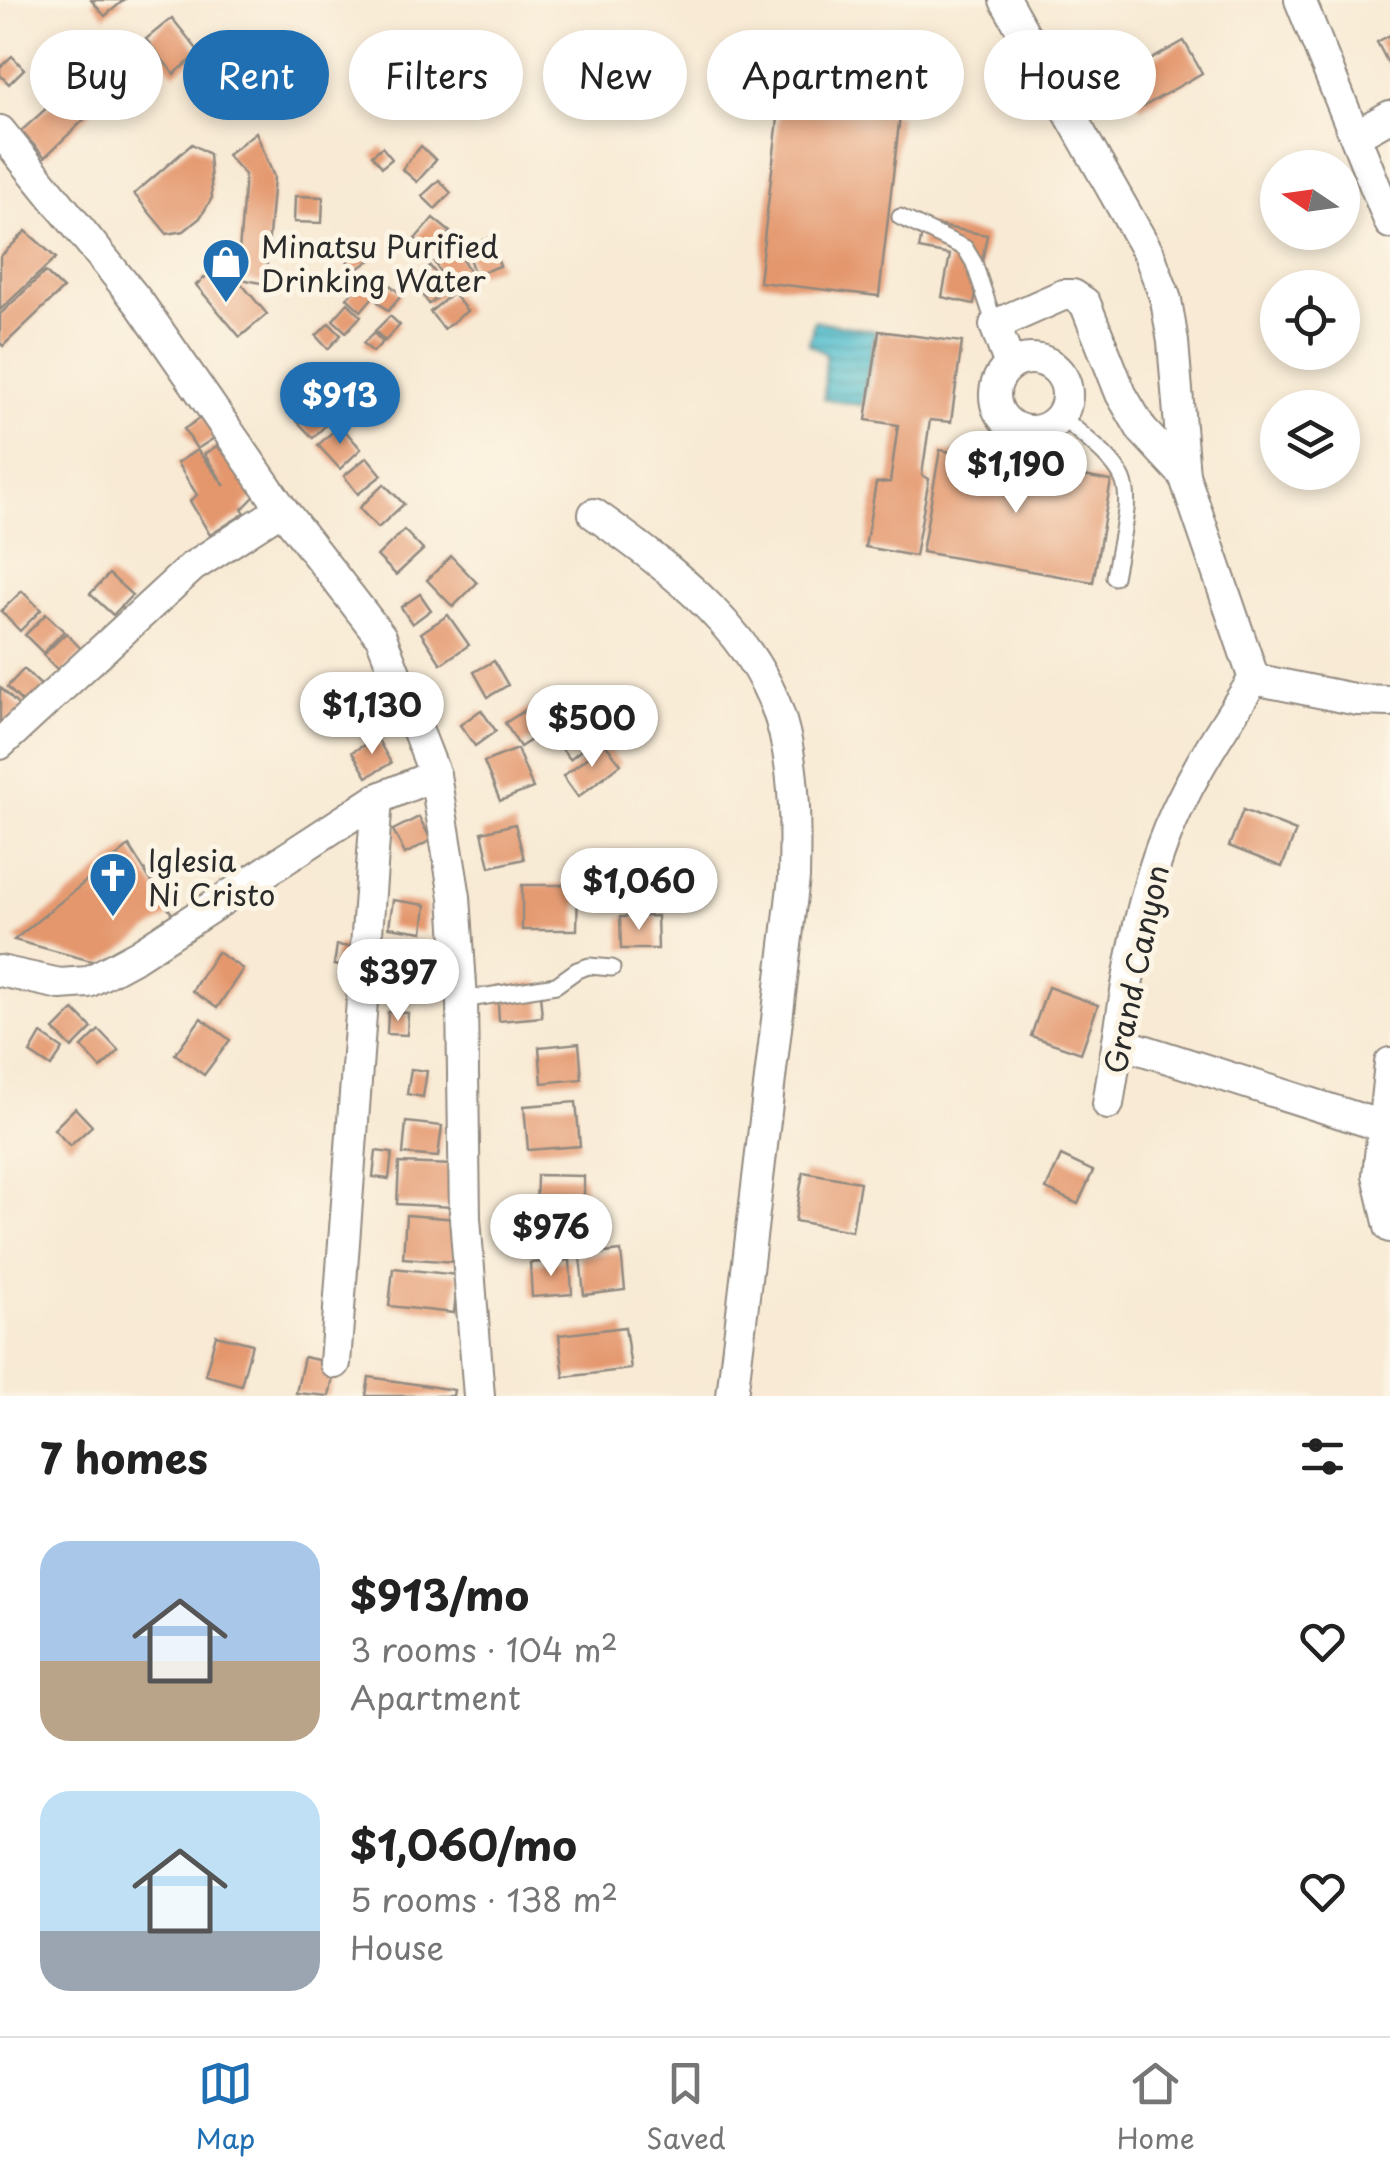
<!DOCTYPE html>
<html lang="en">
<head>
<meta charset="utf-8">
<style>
  body { margin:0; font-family:"Playpen Sans",sans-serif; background:#f6f6f6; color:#222; height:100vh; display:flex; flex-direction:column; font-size:38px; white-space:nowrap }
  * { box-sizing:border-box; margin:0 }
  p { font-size:32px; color:#767676 }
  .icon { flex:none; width:55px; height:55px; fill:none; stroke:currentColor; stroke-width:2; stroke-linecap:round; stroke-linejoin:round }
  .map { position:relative; height:1396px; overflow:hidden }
  .side { display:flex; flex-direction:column; background:#fff; flex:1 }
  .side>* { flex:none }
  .hud { position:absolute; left:30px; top:30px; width:1330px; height:90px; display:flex; gap:20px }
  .needle { width:65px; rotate:283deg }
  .tools { position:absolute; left:1260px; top:150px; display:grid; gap:20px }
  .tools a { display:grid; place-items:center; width:100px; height:100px; border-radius:50%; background:#fff; box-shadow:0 5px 15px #0003; font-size:50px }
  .price { position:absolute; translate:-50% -85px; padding:0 22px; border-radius:35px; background:#fff; color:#222; font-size:32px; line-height:65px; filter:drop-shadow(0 2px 5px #0008) }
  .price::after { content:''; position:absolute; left:50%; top:60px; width:30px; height:22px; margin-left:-15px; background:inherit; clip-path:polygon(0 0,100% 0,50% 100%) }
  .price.current { background:#1f6fb2; color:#fff }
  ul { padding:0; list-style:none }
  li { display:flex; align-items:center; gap:30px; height:250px; padding:0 40px }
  li span { display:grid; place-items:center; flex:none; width:280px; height:200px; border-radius:30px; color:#555 }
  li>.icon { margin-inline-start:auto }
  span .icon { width:120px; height:120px; fill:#fffc; stroke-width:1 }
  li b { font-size:42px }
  h2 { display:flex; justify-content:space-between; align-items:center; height:120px; padding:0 40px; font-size:42px }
  .tag { padding:0 35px; border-radius:45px; background:#fff; box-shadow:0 5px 15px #0003; font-size:35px; line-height:90px }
  .tag.current { background:#1f6fb2; color:#fff }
  .dock { display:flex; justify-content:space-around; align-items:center; height:140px; border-top:2px solid #e0e0e0; background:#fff; font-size:28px; color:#767676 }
  .dock a { display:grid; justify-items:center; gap:5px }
  .dock .current { color:#1f6fb2 }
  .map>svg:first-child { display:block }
</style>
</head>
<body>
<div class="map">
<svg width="1390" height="1396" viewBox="0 0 1390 1396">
  <defs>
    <pattern id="water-rules" width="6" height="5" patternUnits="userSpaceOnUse" patternTransform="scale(2.5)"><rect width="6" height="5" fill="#55c0d0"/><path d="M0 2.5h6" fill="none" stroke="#479ca9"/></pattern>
  </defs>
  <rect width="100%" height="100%" fill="#fcf5e5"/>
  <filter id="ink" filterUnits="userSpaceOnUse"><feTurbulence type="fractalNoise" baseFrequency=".01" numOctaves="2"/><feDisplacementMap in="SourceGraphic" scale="20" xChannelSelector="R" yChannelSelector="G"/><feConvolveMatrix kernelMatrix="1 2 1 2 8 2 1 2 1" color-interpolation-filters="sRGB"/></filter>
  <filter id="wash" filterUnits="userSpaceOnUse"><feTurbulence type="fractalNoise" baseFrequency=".0048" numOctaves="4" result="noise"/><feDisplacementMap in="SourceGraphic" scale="40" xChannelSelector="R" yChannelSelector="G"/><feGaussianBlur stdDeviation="2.25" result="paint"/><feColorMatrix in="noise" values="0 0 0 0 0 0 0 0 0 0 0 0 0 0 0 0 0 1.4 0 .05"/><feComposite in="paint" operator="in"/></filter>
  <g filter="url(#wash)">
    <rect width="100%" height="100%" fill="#f8ead4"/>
    <path fill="url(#water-rules)" stroke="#40767e" stroke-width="2.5" d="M814,321L875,331L862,405L824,399L826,354L809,344Z"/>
    <g id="blocks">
      <g fill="#e4976d">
        <path d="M91,0H124L105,16Z"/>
        <path d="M172,18L200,53L174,74L146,39Z"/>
        <path d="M407,32L426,65L400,81L381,48Z"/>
        <path d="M1390,35V67L1377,42Z"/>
        <path d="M1184,41L1202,73L1141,108L1122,76Z"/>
        <path d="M12,56L24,69L9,84L0,75V67Z"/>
        <path d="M69,88L91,113L45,157L21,131Z"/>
        <path d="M780,101L900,115L879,296L759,282Z"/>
        <path d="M256,132L274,177L265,284L237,278L245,175L227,155Z"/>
        <path d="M192,144L209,154L212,198L200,218L184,231L167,234L134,194Z"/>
        <path d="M421,146L436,160L417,182L402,169Z"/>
        <path d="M382,147L392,159L382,167L372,155Z"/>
        <path d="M439,180L451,193L435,209L422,196Z"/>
        <path d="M295,196L323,197L322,223L294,222Z"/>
        <path d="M433,218L450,232L432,253L415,239Z"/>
        <path d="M924,223L987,235L974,304L942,297L950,255L919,249Z"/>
        <path d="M26,231L56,258L0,310V257Z"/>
        <path d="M489,238L500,266L475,275L465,247Z"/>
        <path d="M365,240L376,256L355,271L344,256Z"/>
        <path d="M456,249L473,278L451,291L434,262Z"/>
        <path d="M223,262L267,314L240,337L196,285Z"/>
        <path d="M430,266L448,290L429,304L412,280Z"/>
        <path d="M45,272L63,289L3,346L0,343V314Z"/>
        <path d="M365,278L379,290L361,311L347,298Z"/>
        <path d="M390,285L402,295L388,311L377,301Z"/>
        <path d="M453,293L467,311L444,329L430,312Z"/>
        <path d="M348,303L361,316L346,332L333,320Z"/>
        <path d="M390,316L400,325L385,341L375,331Z"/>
        <path d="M329,323L341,335L328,349L316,336Z"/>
        <path d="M879,331L962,342L951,422L930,420L922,475L929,479L915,556L865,547L876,483L890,482L898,425L866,420Z"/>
        <path d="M374,333L383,342L373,352L363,343Z"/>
        <path d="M320,401L334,417L313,438L297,421Z"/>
        <path d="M209,412L222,433L197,449L184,429Z"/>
        <path d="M340,425L361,449L340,469L318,445Z"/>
        <path d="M217,446L258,493L242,509L245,513L210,535L190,501L197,495L177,463L197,450L225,486L204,454Z"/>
        <path d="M940,450L1111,481L1093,582L922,552Z"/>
        <path d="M367,457L382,475L358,494L344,476Z"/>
        <path d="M384,484L404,504L378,528L359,508Z"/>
        <path d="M404,530L423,550L396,575L377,556Z"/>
        <path d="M451,556L477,583L453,607L427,580Z"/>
        <path d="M109,574L132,595L113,615L90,594Z"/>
        <path d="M22,591L41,610L20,631L1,611Z"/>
        <path d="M420,594L431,610L412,624L401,607Z"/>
        <path d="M46,614L64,631L43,653L25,635Z"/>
        <path d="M448,615L469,645L441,664L421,633Z"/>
        <path d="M66,633L84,652L62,674L43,655Z"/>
        <path d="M494,661L508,685L488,697L474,672Z"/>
        <path d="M24,669L46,690L28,708L7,687Z"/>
        <path d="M0,687L24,711L0,728Z"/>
        <path d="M558,699L573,717L554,731L539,713Z"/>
        <path d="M532,706L547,730L520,747L505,723Z"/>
        <path d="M481,710L496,731L475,746L460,725Z"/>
        <path d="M582,716L598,736L570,759L554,739Z"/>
        <path d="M377,738L391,763L367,777L352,752Z"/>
        <path d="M605,744L621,764L578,797L563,776Z"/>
        <path d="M517,749L533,788L500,801L484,762Z"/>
        <path d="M1243,810L1296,831L1282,867L1229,846Z"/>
        <path d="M419,817L431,840L405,854L393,830Z"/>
        <path d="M515,824L524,859L490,867L482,832Z"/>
        <path d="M129,846L172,914L102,964L14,940Z"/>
        <path d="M522,885H578L577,930H522Z"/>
        <path d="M393,900L426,905L423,932L389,927Z"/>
        <path d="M657,916L658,949H621L620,917Z"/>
        <path d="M337,945L356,948L353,968L334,965Z"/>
        <path d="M217,952L243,969L217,1008L192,991Z"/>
        <path d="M398,955L423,956V976H398Z"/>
        <path d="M539,982L542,1017L499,1021L497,986Z"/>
        <path d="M1048,987L1098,1005L1081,1053L1031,1036Z"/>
        <path d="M74,1010L92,1028L72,1048L54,1030Z"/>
        <path d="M388,1012L408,1013L407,1035L387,1034Z"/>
        <path d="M201,1018L230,1040L204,1075L175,1054Z"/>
        <path d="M99,1030L119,1051L101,1068L82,1047Z"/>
        <path d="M41,1034L63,1049L51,1067L30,1053Z"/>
        <path d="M579,1043L582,1079L542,1083L539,1047Z"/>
        <path d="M411,1069L427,1071L423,1097L407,1094Z"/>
        <path d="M576,1102L580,1146L528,1150L524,1106Z"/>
        <path d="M75,1108L92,1126L70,1146L54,1129Z"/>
        <path d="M406,1122L442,1126L438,1157L403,1154Z"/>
        <path d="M376,1151L392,1153L389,1179L373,1177Z"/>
        <path d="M1061,1156L1093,1171L1078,1204L1046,1189Z"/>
        <path d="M399,1163L454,1165L452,1207L397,1204Z"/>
        <path d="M803,1172L860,1182L852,1231L795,1221Z"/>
        <path d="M537,1175L584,1176V1218L536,1217Z"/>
        <path d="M406,1215L458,1219L454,1262L403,1258Z"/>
        <path d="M621,1251L625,1290L584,1295L580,1256Z"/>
        <path d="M570,1260L572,1294L532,1297L530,1263Z"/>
        <path d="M393,1268L458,1275L454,1313L389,1306Z"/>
        <path d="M625,1327L631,1369L564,1377L559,1335Z"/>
        <path d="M216,1335L252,1344L241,1385L205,1375Z"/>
        <path d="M304,1357L336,1364L329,1396L296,1393Z"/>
        <path d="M369,1377L454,1390L453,1396H366Z"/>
      </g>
    </g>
  </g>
  <g filter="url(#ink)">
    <use href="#blocks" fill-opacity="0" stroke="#928a80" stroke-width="2.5"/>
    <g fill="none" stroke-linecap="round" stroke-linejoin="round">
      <g stroke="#928a80" stroke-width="19">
        <g id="service">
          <path d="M900,217L965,248L974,263L995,325"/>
          <path d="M1060,416C1141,484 1133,475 1114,577"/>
          <path d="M462,1000L556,985L577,970L589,966L612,968"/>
        </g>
      </g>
      <g stroke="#928a80" stroke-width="34">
        <g id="minor">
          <path d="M1005,0L1149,254L1166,300L1173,342L1184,475"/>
          <path d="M1300,0L1390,223"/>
          <path d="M0,131L140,304L282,509L381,637L435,775L455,897L462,1000L465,1218L479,1396"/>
          <path d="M1356,135L1390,116"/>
          <circle cx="1031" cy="395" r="36"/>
          <path d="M1010,365L995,325L1063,295H1073L1085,303L1121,394L1142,430L1184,475L1254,679L1358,700L1390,701"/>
          <path d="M594,514C670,568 761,635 784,732C796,781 795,829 794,878L732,1396"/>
          <path d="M0,744L192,567L282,509"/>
          <path d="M0,971L60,984L88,982L138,955L377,799L435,775"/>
          <path d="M1118,1042L1382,1126"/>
          <path d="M1390,1063L1378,1175L1390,1227"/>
          <path d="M1108,1104C1122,1019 1132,929 1161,848C1183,787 1219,733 1254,679"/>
          <path d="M335,1363L377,799"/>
        </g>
      </g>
      <use href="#service" stroke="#fff" stroke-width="15"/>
      <use href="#minor" stroke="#fff" stroke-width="30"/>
    </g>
  </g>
  <defs>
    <g id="shop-pin" transform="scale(2.5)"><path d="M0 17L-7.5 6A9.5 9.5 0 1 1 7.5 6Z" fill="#1f6fb2" stroke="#fcf5e5"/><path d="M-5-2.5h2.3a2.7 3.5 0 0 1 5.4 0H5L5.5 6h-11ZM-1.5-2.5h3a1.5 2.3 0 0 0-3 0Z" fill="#fff"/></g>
    <g id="church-pin" transform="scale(2.5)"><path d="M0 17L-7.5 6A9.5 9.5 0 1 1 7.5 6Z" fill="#1f6fb2" stroke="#fcf5e5"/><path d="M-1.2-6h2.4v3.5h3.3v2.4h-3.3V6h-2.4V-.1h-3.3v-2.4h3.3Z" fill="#fff"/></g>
  </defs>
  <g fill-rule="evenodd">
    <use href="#shop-pin" x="226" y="262"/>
    <use href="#church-pin" x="113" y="876"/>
  </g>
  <g text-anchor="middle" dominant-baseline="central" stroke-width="10" stroke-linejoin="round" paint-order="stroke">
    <g font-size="30" fill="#2b2b2b" stroke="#fcf5e5" text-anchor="start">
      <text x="261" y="245">Minatsu Purified<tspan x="261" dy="34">Drinking Water</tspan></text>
      <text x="148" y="859">Iglesia<tspan x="148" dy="34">Ni Cristo</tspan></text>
    </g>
    <g font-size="30" fill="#2b2b2b" stroke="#fcf5e5">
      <text transform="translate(1135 969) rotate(-78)">Grand Canyon</text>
    </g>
  </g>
</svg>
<div class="tools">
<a><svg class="needle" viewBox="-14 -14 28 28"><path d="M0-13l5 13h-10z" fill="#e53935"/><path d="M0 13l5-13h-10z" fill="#767676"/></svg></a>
<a><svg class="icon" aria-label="locate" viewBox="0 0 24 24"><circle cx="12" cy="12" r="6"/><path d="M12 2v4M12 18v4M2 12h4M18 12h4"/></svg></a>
<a><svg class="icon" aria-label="layers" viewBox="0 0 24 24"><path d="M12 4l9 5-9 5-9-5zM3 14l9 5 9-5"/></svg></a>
</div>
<b class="price current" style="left:340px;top:447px">$913</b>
<b class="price" style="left:1016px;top:516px">$1,190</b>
<b class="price" style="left:372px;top:757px">$1,130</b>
<b class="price" style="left:592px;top:770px">$500</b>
<b class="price" style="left:639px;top:933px">$1,060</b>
<b class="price" style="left:398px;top:1024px">$397</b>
<b class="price" style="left:551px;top:1279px">$976</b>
<div class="hud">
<a class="tag">Buy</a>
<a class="tag current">Rent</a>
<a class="tag">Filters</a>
<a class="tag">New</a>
<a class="tag">Apartment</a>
<a class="tag">House</a>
</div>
</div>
<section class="side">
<h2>7 homes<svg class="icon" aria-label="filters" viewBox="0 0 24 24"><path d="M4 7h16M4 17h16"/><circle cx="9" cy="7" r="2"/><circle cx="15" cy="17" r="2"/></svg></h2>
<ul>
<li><span style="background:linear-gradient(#a9c7e8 60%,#b9a48a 0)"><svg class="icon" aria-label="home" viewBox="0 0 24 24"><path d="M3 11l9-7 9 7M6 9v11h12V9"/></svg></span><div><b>$913/mo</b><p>3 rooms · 104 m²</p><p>Apartment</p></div><svg class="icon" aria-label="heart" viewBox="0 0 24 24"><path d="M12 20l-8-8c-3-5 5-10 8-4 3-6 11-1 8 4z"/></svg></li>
<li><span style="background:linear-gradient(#bfe0f5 70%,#9aa5b1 0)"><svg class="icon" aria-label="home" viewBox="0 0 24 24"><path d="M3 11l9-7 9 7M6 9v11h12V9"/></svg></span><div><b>$1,060/mo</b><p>5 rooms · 138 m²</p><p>House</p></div><svg class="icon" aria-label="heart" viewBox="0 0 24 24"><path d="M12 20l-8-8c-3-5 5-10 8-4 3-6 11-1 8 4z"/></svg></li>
</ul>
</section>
<nav class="dock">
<a class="current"><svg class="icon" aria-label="map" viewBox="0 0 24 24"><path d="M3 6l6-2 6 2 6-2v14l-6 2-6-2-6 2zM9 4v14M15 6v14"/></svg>Map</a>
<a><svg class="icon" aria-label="saved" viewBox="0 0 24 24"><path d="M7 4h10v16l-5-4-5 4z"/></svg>Saved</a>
<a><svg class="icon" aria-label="home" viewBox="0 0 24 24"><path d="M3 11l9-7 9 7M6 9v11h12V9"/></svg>Home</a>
</nav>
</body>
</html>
